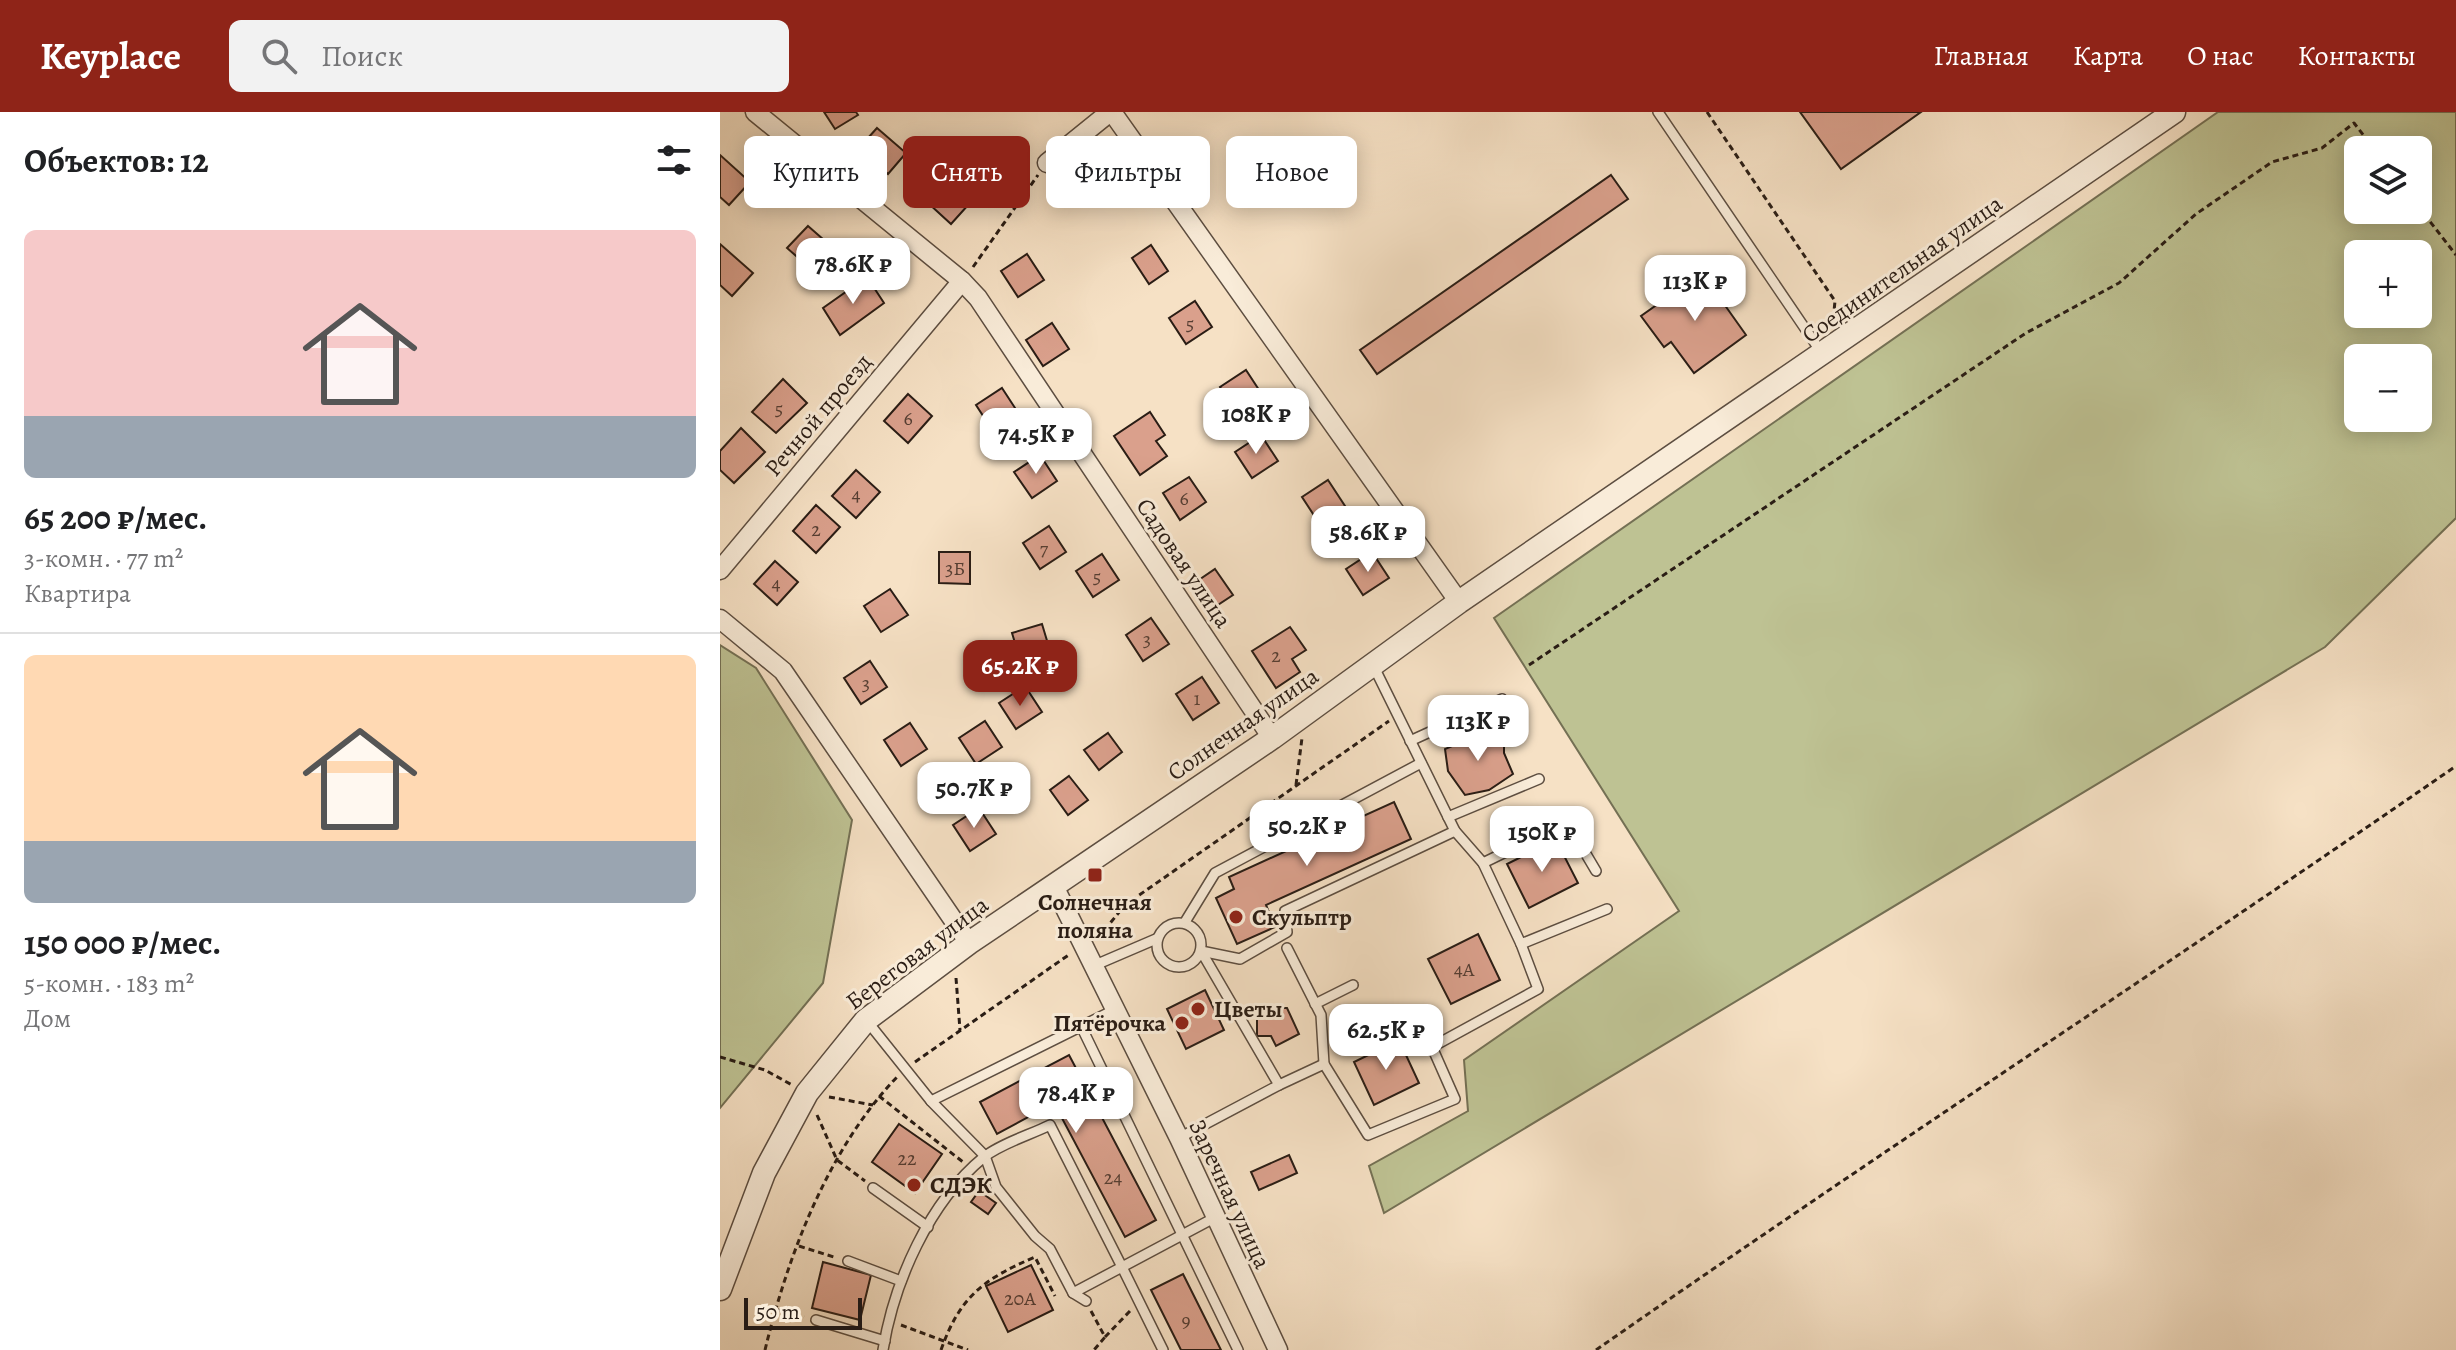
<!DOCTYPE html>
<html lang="ru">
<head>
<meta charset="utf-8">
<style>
  body { margin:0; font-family:Alegreya,serif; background:#f2f2f2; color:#202124; height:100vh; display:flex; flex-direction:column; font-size:30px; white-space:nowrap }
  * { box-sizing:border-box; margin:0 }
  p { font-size:26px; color:#757577 }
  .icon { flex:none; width:44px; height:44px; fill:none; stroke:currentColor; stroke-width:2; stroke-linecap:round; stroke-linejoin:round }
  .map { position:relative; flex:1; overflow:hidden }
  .sheet { display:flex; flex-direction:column; background:#fff; width:720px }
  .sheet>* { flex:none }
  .top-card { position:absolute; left:24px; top:24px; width:760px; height:72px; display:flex; gap:16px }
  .buttons { position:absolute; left:1624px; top:24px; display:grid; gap:16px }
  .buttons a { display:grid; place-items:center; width:88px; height:88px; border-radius:12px; background:#fff; box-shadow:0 4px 20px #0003; font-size:40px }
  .scale { position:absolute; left:24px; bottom:20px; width:118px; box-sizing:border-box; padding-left:8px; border:4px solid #2a1d15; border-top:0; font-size:22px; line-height:28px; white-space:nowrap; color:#2a1d15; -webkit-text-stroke:6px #f9ecd9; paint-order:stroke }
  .price { position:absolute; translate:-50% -68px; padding:0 18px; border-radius:16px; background:#fff; color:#222; font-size:26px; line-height:52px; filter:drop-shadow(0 2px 4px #0008) }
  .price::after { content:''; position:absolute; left:50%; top:48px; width:24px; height:18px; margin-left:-12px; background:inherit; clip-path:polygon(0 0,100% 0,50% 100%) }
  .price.on { background:#8f2418; color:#fff }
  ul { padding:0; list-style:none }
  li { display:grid; align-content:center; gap:16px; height:424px; padding:0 24px }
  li+li { border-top:2px solid #e0e0e0 }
  li span { display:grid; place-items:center; height:248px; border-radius:12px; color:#555 }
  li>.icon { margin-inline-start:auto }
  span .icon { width:144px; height:144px; fill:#fffc; stroke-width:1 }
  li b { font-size:34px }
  h2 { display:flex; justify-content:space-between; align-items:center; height:96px; padding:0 24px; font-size:34px }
  .pill { padding:0 28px; border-radius:12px; background:#fff; box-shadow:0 4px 20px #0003; font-size:28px; line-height:72px }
  .pill.on { background:#8f2418; color:#fff }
  header { display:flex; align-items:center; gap:48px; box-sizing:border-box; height:112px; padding:0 40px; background:#8f2418; color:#fff }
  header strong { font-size:38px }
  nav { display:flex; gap:44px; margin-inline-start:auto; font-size:28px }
  .search { width:560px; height:72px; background:#f2f2f2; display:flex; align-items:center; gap:20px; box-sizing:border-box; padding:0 28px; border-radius:12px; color:#757577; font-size:30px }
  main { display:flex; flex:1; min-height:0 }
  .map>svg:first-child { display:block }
</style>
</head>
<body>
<header>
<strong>Keyplace</strong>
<div class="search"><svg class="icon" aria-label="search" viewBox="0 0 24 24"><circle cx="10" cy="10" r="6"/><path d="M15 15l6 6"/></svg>Поиск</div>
<nav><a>Главная</a><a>Карта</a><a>О нас</a><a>Контакты</a></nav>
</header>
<main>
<section class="sheet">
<h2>Объектов: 12<svg class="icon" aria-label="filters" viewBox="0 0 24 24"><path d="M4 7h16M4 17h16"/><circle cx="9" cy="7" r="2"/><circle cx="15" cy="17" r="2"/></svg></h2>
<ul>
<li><span style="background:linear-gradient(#f6c9c9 75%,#9aa5b1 0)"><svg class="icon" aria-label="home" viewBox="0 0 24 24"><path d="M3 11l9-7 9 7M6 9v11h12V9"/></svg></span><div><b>65 200 ₽/мес.</b><p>3-комн. · 77 m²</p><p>Квартира</p></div></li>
<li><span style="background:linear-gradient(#ffd9b3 75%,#9aa5b1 0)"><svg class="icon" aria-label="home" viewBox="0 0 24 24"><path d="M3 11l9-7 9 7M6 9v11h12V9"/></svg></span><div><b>150 000 ₽/мес.</b><p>5-комн. · 183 m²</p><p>Дом</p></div></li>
</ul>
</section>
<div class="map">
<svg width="1736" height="1238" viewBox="0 0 1736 1238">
  <rect width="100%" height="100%" fill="#f6e1c5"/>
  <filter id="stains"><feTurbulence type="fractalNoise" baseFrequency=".0025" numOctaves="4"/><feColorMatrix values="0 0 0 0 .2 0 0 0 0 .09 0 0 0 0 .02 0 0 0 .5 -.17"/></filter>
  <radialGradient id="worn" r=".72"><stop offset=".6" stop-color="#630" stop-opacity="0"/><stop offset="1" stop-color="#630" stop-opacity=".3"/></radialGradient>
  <g fill="#bec293" stroke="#747054" stroke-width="2" fill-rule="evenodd">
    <path d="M1498,0H1736V406L1605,535L664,1101L649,1054L748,999L744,948L959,799L774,506ZM1698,38V98H1638V38ZM1698,142V202H1638V142ZM1698,246V306H1638V246Z"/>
    <path d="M0,533L36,556L132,708L103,871L0,996Z"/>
  </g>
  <g fill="#daa08c" stroke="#2a1d15" stroke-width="2">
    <path d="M104,0H136L138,3L115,17Z"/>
    <path d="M1080,0H1201L1121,57Z"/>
    <path d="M157,16L186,41L168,62L139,36Z"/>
    <path d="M0,43L30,70L9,93L0,85Z"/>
    <path d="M377,45L394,72L375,84L358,58Z"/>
    <path d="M891,63L908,87L657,262L640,238Z"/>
    <path d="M227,71L249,92L231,112L208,91Z"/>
    <path d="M88,114L128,149L107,171L67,136Z"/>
    <path d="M0,132L33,161L12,184L0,173Z"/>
    <path d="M431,133L448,159L429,172L412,146Z"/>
    <path d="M307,142L324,168L298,185L281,159Z"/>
    <path d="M982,161L1026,223L974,261L951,230L944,235L921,204Z"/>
    <path d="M147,165L164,191L120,223L103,196Z"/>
    <path d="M475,189L492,215L466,232L449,206Z"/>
    <path d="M332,211L349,237L323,254L306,228Z"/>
    <path d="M526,258L543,284L517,302L500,275Z"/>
    <path d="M63,267L87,291L56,321L32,300Z"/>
    <path d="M282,276L299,302L273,319L256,293Z"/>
    <path d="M188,282L212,304L188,331L164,309Z"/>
    <path d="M430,300L445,323L436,329L447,344L420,363L394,324Z"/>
    <path d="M21,316L45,340L14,371L0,358V339Z"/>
    <path d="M541,323L558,349L532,366L515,340Z"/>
    <path d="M320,343L337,369L312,386L294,360Z"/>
    <path d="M136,358L160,380L136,406L112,384Z"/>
    <path d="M469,365L486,390L460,408L443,381Z"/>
    <path d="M608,368L625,394L599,411L582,385Z"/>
    <path d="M96,393L120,415L96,441L73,419Z"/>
    <path d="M329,414L346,440L320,457L303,431Z"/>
    <path d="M219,440H250V472L219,471Z"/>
    <path d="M652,440L669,466L643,483L626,457Z"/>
    <path d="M382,442L399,468L373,485L356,459Z"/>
    <path d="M55,449L78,470L57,493L34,472Z"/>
    <path d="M495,457L513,483L487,500L470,474Z"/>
    <path d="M170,477L188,503L161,520L144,494Z"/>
    <path d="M431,506L449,532L423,549L406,523Z"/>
    <path d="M322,512L331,542L301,551L292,521Z"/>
    <path d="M570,515L586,538L572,547L580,560L556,576L532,539Z"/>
    <path d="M150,549L167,575L141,592L124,566Z"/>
    <path d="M482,565L499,591L473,608L456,582Z"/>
    <path d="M305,574L322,600L296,617L279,591Z"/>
    <path d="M265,609L282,635L256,652L239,626Z"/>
    <path d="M190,611L207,637L181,654L164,628Z"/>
    <path d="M772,617L784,632V641L793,662L769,678L745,683L728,659L725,637Z"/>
    <path d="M388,621L402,640L379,658L364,638Z"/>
    <path d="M349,664L368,688L348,703L330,678Z"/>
    <path d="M674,690L691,727L546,793L555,815L517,832L496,786L514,777L509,765Z"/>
    <path d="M259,696L276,722L250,739L233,713Z"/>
    <path d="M836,728L858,771L809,796L787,752Z"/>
    <path d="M758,822L780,868L731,892L708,847Z"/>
    <path d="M485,878L504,918L466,937L447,897Z"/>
    <path d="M537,896H567L579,922L556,934L551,924H537Z"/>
    <path d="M679,928L699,971L654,993L634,950Z"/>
    <path d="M349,943L436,1108L405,1125L334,991L277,1022L260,990Z"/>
    <path d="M179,1012L222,1042L195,1081L152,1050Z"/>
    <path d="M569,1043L577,1061L539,1078L531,1060Z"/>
    <path d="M259,1079L276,1091L268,1102L251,1090Z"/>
    <path d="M103,1150L151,1163L140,1208L92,1196Z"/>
    <path d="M311,1153L333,1198L288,1220L266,1174Z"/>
    <path d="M463,1162L501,1238H461L431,1178Z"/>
  </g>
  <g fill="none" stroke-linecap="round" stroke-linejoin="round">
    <g stroke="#5d4e41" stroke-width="12">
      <g id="service">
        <path d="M938,0L1101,240"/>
        <path d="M654,555L735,719L763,751L801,832L887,797"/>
        <path d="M690,629L782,587L798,618"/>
        <path d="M728,705L819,667"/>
        <path d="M763,751L847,710L876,759"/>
        <path d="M465,810L495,761L701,651"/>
        <circle cx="459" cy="833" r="22"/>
        <path d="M567,836L601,903L604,952"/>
        <path d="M481,839L520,847L567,820L565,799L735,719"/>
        <path d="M373,854L436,827"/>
        <path d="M595,892L633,873"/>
        <path d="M147,909L211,989L265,1044L276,1075L315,1124L330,1137L353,1181"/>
        <path d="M361,914L518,1238"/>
        <path d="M559,973L604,952L648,1023L735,987L712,935L818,877L801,832"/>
        <path d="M211,989L394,898"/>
        <path d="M459,1026L559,973L481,839"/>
        <path d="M153,1076L208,1115"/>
        <path d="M128,1149L181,1169"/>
        <path d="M366,1189L353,1181L402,1155L443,1238"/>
        <path d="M96,1208L165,1229"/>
        <path d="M163,1238C174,1170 209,1090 264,1045C282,1031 310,1023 330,1013L402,1155L494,1106"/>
      </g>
    </g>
    <g stroke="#5d4e41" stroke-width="21">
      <g id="minor">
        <path d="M35,0L242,169L258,186L552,626"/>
        <path d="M392,0L739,490"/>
        <path d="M327,51L390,0"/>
        <path d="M0,458L242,169"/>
        <path d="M0,507L63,559L249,831"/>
        <path d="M334,774L459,1026L558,1238"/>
      </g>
    </g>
    <g stroke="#5d4e41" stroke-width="25">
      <path id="tertiary" d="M0,1177L44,1061L87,981L146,908L249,831L552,626L739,490L1454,0"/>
    </g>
    <g stroke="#2a1d15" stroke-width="3" stroke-dasharray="6 4" stroke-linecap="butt">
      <path d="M987,0L1115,189L1113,210"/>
      <path d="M1698,94L1736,143"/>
      <path d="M253,155L318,63"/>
      <path d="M809,553L1306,221L1399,171L1476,102L1552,50L1602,36L1634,11L1655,38"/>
      <path d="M553,599L589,574"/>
      <path d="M498,638L527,617"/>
      <path d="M576,673L582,626"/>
      <path d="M378,826L405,793L669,609"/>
      <path d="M236,866L240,918"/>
      <path d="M0,945L45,958L72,973"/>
      <path d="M195,950L350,842"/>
      <path d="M159,984L243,1050"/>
      <path d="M109,985L153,993"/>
      <path d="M97,1003L117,1048L145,1069"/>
      <path d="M79,1134L117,1146"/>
      <path d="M55,1197L84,1205"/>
      <path d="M371,1199L385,1225L374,1238"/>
      <path d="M181,1213L248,1238"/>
      <path d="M385,1225L410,1199"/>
      <path d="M45,1238C68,1143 108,1037 177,965"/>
      <path d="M221,1238C240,1184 264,1167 315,1145L335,1184"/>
      <path d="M876,1238C1160,1040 1451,851 1736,654"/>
    </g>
    <use href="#service" stroke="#f9ecd9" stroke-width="9"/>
    <use href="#minor" stroke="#f9ecd9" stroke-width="18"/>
    <use href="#tertiary" stroke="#f9ecd9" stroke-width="22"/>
  </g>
  <g fill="#8f2418" stroke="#f9ecd9" stroke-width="3">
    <rect x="367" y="755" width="16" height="16" rx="4"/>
    <circle cx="516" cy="805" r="8"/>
    <circle cx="478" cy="897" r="8"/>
    <circle cx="462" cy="911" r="8"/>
    <circle cx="194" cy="1073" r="8"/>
  </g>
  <g text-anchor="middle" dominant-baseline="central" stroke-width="6" stroke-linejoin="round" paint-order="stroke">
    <g font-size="20" fill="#563e33">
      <text x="470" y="211">5</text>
      <text x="59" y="296">5</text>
      <text x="188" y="306">6</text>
      <text x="136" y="382">4</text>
      <text x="464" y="386">6</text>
      <text x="96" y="417">2</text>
      <text x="324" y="436">7</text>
      <text x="235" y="456">3Б</text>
      <text x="377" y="464">5</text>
      <text x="56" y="471">4</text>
      <text x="427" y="527">3</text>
      <text x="556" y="543">2</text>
      <text x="146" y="571">3</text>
      <text x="477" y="586">1</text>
      <text x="744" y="857">4А</text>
      <text x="187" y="1046">22</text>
      <text x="393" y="1065">24</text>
      <text x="300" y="1186">20А</text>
      <text x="466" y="1208">9</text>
    </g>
    <g font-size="24" fill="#2a1d15" stroke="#f9ecd9">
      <text transform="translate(1182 157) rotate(-35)">Соединительная улица</text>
      <text transform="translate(98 303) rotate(-50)">Речной проезд</text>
      <text transform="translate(464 451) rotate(56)">Садовая улица</text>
      <text transform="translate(523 612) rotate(-35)">Солнечная улица</text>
      <text transform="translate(197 841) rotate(-37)">Береговая улица</text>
      <text transform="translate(510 1082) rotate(65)">Заречная улица</text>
    </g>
    <g font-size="24" font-weight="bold" fill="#2a1d15" stroke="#f9ecd9" text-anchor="start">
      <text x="375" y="790" text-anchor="middle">Солнечная<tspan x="375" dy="28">поляна</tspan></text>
      <text x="532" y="805">Скульптр</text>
      <text x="494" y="897">Цветы</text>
      <text x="446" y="911" text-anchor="end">Пятёрочка</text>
      <text x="210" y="1073">СДЭК</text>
    </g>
  </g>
  <rect width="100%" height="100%" filter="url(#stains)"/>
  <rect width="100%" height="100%" fill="url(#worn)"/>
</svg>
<div class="buttons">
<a><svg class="icon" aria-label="layers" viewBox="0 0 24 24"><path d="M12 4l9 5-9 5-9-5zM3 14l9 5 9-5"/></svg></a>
<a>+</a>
<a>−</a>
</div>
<div class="scale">50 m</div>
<b class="price" style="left:133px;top:194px">78.6K ₽</b>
<b class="price" style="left:975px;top:211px">113K ₽</b>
<b class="price" style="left:536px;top:344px">108K ₽</b>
<b class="price" style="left:316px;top:364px">74.5K ₽</b>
<b class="price" style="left:648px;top:462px">58.6K ₽</b>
<b class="price on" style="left:300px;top:596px">65.2K ₽</b>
<b class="price" style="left:758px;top:651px">113K ₽</b>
<b class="price" style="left:254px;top:718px">50.7K ₽</b>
<b class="price" style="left:587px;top:756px">50.2K ₽</b>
<b class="price" style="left:822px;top:762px">150K ₽</b>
<b class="price" style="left:666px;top:960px">62.5K ₽</b>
<b class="price" style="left:356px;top:1023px">78.4K ₽</b>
<div class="top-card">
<a class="pill">Купить</a>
<a class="pill on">Снять</a>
<a class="pill">Фильтры</a>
<a class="pill">Новое</a>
</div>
</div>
</main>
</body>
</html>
